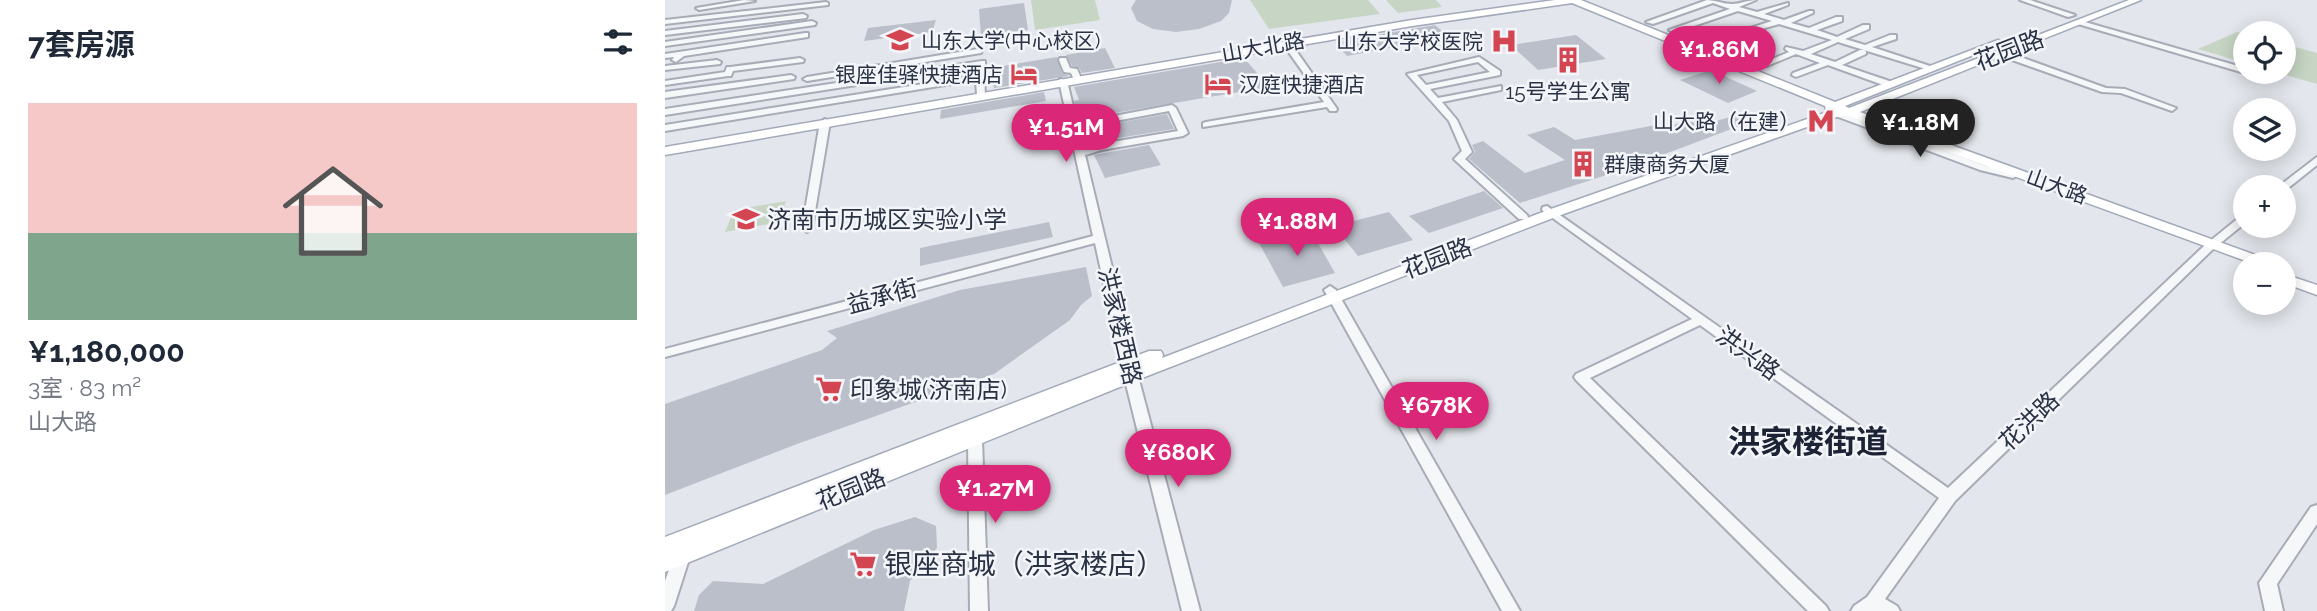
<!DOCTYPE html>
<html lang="zh">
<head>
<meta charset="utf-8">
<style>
  body { margin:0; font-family:Raleway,"Noto Sans SC",sans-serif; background:#f6f6f7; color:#1f2937; height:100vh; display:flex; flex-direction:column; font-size:26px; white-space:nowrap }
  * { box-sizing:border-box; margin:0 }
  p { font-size:23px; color:#747a83 }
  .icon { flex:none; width:38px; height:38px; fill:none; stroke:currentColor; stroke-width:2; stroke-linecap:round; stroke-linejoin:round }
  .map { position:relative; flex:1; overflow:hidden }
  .drawer { display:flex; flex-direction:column; background:#fff; width:665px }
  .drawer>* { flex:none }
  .fabs { position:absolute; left:1568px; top:21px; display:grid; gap:14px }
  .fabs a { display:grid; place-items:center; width:63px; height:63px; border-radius:50%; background:#fff; box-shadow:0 4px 18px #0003; font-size:35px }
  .price { position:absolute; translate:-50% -60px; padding:0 16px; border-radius:24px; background:#db2777; color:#fff; font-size:23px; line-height:46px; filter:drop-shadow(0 2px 4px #0008) }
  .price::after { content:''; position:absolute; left:50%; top:42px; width:21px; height:16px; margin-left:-10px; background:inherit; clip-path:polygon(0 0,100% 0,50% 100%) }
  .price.selected { background:#222; color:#fff }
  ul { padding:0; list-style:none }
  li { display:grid; align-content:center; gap:14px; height:371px; padding:0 28px }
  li+li { border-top:2px solid #e0e1e3 }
  li span { display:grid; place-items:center; height:217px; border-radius:0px; color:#555 }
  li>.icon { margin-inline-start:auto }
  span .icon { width:126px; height:126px; fill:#fffc; stroke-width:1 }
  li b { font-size:30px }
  h2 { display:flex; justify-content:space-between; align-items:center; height:84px; padding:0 28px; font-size:30px }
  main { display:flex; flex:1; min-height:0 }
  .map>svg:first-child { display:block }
</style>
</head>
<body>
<main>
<section class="drawer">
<h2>7套房源<svg class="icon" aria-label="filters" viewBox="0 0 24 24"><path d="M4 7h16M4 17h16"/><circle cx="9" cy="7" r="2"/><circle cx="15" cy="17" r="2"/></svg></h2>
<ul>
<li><span style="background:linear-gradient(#f6c9c9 60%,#7fa58c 0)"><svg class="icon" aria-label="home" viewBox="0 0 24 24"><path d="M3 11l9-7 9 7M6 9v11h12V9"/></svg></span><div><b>¥1,180,000</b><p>3室 · 83 m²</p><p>山大路</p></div></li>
</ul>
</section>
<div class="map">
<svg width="1652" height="611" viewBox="0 0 1652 611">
  <rect width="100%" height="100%" fill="#e3e6ec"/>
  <g fill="#c7d6c4">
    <path d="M366,0H430L435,20L370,30Z"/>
    <path d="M585,0H703L715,14L604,29Z"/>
    <path d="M721,0H771L777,7L733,13Z"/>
    <path d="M1572,32L1580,34V63L1533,49Z"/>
    <path d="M1619,44L1652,53V84L1611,72H1619Z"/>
    <path d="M121,201L114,222L60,232L69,210Z"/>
  </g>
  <g fill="#babfca">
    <path d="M471,0H567L564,13L556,21L534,29L511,32L488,29L472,21L466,8Z"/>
    <path d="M359,3L363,30L316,37L314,9Z"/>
    <path d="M271,20L267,32L199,41L203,28Z"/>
    <path d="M770,25L784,37L682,56L670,42Z"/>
    <path d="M911,35L941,59L873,70L846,45Z"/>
    <path d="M440,48L450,68L417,73L414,68L407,66L401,55Z"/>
    <path d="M392,57L397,73L404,76L329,88L326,68Z"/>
    <path d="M579,58L604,87L414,119L409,101L414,100L409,87Z"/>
    <path d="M1046,70L1092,91L1063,103L1015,80Z"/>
    <path d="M379,92L381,101L275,119L276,110Z"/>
    <path d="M502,114L509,129L435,141L430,127Z"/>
    <path d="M1068,116L1085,122L960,169L855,203L804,159L810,152L807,145L818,141L860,173L900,160L862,135L889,127L910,140L991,125L998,129L1024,120L1035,126Z"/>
    <path d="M484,145L496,165L440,178L429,155Z"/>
    <path d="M819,191L838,208L764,233L744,216Z"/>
    <path d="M724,212L748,240L693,256L669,226Z"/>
    <path d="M384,222L388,237L255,266V248Z"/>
    <path d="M645,229L670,273L618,287L594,243Z"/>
    <path d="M421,267L427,296L416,305L405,320L329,374L132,444L0,495V404L157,350L172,338L162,331L295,290Z"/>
    <path d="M250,517L271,526L272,548L245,581L239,611H29L34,595L48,581L98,584L209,530Z"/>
  </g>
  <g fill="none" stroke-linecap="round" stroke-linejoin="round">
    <g stroke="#a8acb7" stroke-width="4">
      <g id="minor">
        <path d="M79,0L90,1L34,10L31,8Z"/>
        <path d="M1042,0C1050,0 1058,4 1067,4C1075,4 1083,0 1091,0L1074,7L1092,12L1123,3V5L1099,14L1119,20L1144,11H1148V13L1126,23L1144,28L1171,17H1177V21L1152,30L1172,37L1198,25H1204V29L1180,39L1200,45L1225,35H1231V39L1207,47L1271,68L1264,70L1173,42L1146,54L1170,62L1195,50H1201V54L1177,65L1227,82V86H1221L1163,65L1131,77L1127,75L1128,73L1155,63L1131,54L1102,66L1095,64L1124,52L1120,49L1121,47L1138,51L1167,40L1114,24L1079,34V30L1107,21L1073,11L1011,32L1004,30L1065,9L1048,3L988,24L981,22Z"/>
        <path d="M1355,0H1365L1410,15L1403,17Z"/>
        <path d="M161,2L163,3V5L0,24V20Z"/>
        <path d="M138,14L142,16L141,18L0,35V31Z"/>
        <path d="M1413,20L1580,68V72H1594L1600,75L1593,77L1413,24Z"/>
        <path d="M147,21L151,23L150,25L0,46V42Z"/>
        <path d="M140,33H143V37L19,56L11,62L7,60L9,57L0,58V54Z"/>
        <path d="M619,42H625L672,109L671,111H665L662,107L538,127V123L541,122L659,102L618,44Z"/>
        <path d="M313,49L317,51L316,53L142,81L138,79L142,77Z"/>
        <path d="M1333,51H1339L1441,88L1460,89L1511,108L1507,111L1456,93L1437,92L1333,55Z"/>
        <path d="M814,57L835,71V75L765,89L773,98L836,86V90L777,102L792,120L807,152L800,159L862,215L863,217L862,219H854L791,161L789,159L797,151L784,121L742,74ZM813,62L825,72L761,85L752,75Z"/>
        <path d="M135,58L139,60L138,62L68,71L66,76H63L0,85V81L60,72L62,67H65Z"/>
        <path d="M395,58H401L405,68L412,69L416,78L415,80H409L406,73L399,72L394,60Z"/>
        <path d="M52,60L56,62L55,64L0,70V66Z"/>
        <path d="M317,61H320V65L0,115V109Z"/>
        <path d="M126,75L130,77L129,79L0,98V92Z"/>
        <path d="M315,75L319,77L320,95L316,98L312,95L311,80L0,131V125Z"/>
        <path d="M395,79L402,81L412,123L507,105L511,108L523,133L518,136L437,150L420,155L473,376L535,611H517L459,376L430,243L0,357V349L428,236L394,81ZM504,111L513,131L435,144L419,150L413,128Z"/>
        <path d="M1171,110L1321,166L1352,173L1353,175L1348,178L1315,170L1168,115L1167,113Z"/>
        <path d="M160,119L165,122L147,229L142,232L137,229L155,122Z"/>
        <path d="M1652,157V165L1622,189L1613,187Z"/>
        <path d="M882,206L1283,488L1539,246L1576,216L1580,215V223L1547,250L1290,501L1220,599L1232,606L1235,611H1186L1189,606L1202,597L1274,498L1035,325L925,378L1161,606L1164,611H1143L911,380L909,377L911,374L1027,319L878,211L877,209L878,207Z"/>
        <path d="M665,286L671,290L855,611H837L659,290Z"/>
        <path d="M310,434L315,435L317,439L323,611H305L303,439L305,435Z"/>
        <path d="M1652,505V524L1612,584L1618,611H1600L1594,583L1646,507Z"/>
        <path d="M18,546L24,548L26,553L9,606L6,611H0V581L12,548Z"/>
      </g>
    </g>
    <g stroke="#a2a9b8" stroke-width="3">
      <g id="major">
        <path d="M890,0H916L1170,102L1333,40L1341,42L1180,106L1184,108L1464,0H1476L1195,112L1607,261L1609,264H1589L1182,115L1167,118L893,216L472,380L0,572V537L484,351H496L498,355L497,358L883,210L1165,111L1161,110L1160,106L907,3L747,26L0,155V147L747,20Z"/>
        <path d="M1619,274L1652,285V295L1619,283Z"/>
      </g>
    </g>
    <use href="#minor" fill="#f6f7f9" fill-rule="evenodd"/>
    <use href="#major" fill="#fff" fill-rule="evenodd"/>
  </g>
  <defs>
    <g id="university-bare" transform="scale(2.1)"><path d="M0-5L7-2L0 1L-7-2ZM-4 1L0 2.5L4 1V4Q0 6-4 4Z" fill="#d44552" stroke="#f3f5f9" stroke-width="2.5" paint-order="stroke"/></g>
    <g id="hospital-bare" transform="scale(2.1)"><path d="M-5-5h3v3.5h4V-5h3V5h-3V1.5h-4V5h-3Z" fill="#d44552" stroke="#f3f5f9" stroke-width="2.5" paint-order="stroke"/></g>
    <g id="building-bare" transform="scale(2.1)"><path d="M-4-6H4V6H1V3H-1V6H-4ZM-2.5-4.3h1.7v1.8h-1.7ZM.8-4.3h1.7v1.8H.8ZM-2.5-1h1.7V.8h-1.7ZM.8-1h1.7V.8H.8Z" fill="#d44552" stroke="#f3f5f9" stroke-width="2.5" paint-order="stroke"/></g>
    <g id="hotel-bare" transform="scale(2.1)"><path d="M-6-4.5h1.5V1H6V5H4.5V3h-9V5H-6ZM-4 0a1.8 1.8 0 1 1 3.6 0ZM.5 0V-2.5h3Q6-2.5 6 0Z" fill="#d44552" stroke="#f3f5f9" stroke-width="2.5" paint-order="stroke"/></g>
    <g id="metro-bare" transform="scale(2.1)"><path d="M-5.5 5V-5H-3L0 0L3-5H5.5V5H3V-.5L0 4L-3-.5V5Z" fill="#d44552" stroke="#f3f5f9" stroke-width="2.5" paint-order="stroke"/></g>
    <g id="school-bare" transform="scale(2.1)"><path d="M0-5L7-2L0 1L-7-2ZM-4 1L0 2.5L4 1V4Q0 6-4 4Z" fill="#d44552" stroke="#f3f5f9" stroke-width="2.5" paint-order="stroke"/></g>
    <g id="supermarket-bare" transform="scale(2.1)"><path d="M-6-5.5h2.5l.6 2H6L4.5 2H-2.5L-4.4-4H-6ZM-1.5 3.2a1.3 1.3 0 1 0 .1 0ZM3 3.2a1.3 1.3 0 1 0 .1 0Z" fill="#d44552" stroke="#f3f5f9" stroke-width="2.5" paint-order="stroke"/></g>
  </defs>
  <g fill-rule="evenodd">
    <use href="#university-bare" x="235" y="40"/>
    <use href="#hospital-bare" x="839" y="41"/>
    <use href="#building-bare" x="903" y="60"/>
    <use href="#hotel-bare" x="359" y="74"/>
    <use href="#hotel-bare" x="553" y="84"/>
    <use href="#metro-bare" x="1156" y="121"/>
    <use href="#building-bare" x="918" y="164"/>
    <use href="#school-bare" x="81" y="219"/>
    <use href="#supermarket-bare" x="164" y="389"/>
    <use href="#supermarket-bare" x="198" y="564"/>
  </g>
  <g text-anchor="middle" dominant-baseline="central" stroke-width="5" stroke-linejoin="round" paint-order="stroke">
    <g font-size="21" fill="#2a3245" stroke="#f3f5f9" text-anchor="start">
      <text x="256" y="40">山东大学(中心校区)</text>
      <text x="818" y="41" text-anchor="end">山东大学校医院</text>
      <text x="338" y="74" text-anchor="end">银座佳驿快捷酒店</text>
      <text x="574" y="84">汉庭快捷酒店</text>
      <text x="903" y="91" text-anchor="middle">15号学生公寓</text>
      <text x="1135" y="121" text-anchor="end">山大路（在建）</text>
      <text x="939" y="164">群康商务大厦</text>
    </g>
    <g font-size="21" fill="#2a3245" stroke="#f3f5f9">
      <text transform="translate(598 47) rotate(-10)">山大北路</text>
      <text transform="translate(1392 186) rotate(20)">山大路</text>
    </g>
    <g font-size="24" fill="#2a3245" stroke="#f3f5f9">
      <text transform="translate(1344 50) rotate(-21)">花园路</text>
      <text transform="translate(772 258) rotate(-21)">花园路</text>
      <text transform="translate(217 296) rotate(-15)">益承街</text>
      <text transform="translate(455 326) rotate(77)">洪家楼西路</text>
      <text transform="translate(1083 353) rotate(36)">洪兴路</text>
      <text transform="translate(1364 421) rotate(-44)">花洪路</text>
      <text transform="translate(186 489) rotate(-22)">花园路</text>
    </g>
    <g font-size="24" fill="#2a3245" stroke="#f3f5f9" text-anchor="start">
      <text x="102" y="219">济南市历城区实验小学</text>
      <text x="185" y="389">印象城(济南店)</text>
    </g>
    <g font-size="28" fill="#2a3245" stroke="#f3f5f9" text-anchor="start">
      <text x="219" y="564">银座商城（洪家楼店）</text>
    </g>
    <g font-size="32" font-weight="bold" fill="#1c2335" stroke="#f3f5f9">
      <text x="1143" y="441">洪家楼街道</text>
    </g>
  </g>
</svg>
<div class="fabs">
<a><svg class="icon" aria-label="locate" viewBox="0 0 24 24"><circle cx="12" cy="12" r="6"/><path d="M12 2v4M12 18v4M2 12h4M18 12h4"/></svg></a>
<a><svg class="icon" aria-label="layers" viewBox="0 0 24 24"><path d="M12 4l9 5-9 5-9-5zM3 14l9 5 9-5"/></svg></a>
<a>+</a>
<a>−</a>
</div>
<b class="price" style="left:1054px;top:86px">¥1.86M</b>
<b class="price selected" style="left:1255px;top:159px">¥1.18M</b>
<b class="price" style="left:401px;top:164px">¥1.51M</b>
<b class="price" style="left:632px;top:258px">¥1.88M</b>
<b class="price" style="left:771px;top:442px">¥678K</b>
<b class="price" style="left:513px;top:489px">¥680K</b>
<b class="price" style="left:330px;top:525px">¥1.27M</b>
</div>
</main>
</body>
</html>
